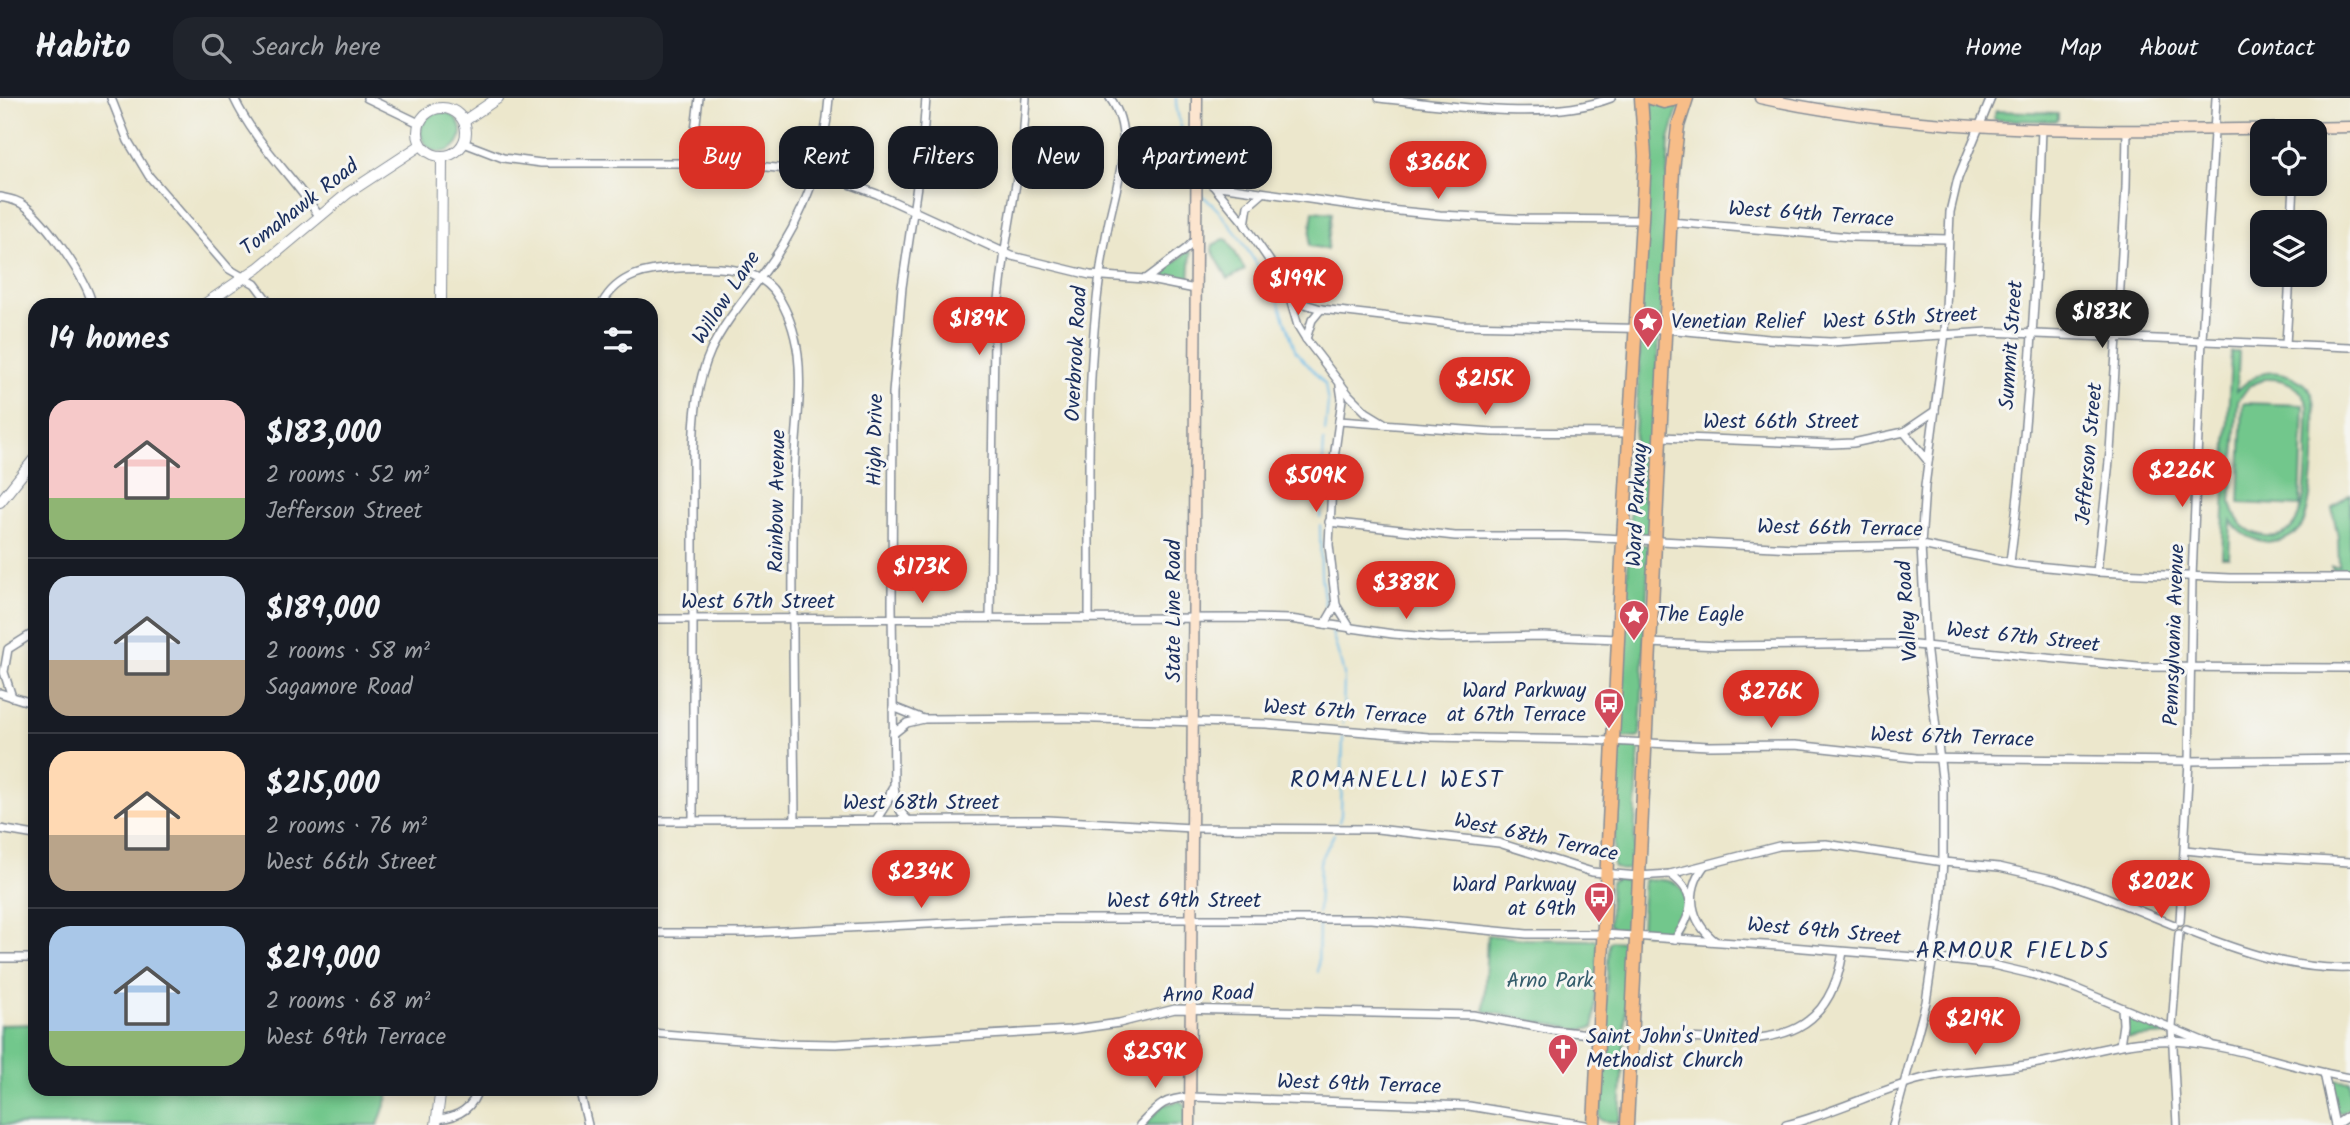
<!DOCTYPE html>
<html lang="en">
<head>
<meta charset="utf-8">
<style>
  body { margin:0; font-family:Kalam,sans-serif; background:#20242c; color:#f1f3f6; height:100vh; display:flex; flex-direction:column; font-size:26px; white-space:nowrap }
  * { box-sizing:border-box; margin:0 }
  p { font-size:23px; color:#9ea1a6 }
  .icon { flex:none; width:38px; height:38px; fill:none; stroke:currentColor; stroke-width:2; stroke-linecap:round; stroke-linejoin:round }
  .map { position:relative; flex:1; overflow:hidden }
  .panel { position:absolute; left:28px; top:200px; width:630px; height:798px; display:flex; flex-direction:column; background:#171b24; border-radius:21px; box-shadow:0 4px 10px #0003 }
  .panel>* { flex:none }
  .guide { position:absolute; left:679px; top:28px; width:665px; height:63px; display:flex; gap:14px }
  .fabs { position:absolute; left:2250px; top:21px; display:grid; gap:14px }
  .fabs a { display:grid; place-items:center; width:77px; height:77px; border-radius:14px; background:#171b24; box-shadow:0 4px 10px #0003; font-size:35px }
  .price { position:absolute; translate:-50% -60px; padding:0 16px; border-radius:24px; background:#d93025; color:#fff; font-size:23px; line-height:46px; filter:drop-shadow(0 2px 4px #0008) }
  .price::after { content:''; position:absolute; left:50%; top:42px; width:21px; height:16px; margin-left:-10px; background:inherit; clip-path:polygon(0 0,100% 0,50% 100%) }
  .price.current { background:#222; color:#fff }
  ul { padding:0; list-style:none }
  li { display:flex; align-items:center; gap:21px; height:175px; padding:0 21px }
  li+li { border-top:2px solid #363941 }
  li span { display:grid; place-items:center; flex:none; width:196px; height:140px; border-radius:21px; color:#555 }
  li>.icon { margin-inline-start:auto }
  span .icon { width:84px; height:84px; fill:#fffc; stroke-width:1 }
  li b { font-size:30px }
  h2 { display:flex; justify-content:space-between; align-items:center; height:84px; padding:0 21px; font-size:30px }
  .tag { padding:0 24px; border-radius:21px; background:#171b24; box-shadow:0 4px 10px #0003; font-size:24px; line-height:63px }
  .tag.current { background:#d93025; color:#fff }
  header { display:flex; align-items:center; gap:42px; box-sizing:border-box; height:98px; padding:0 35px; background:#171b24; border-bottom:2px solid #363941 }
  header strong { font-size:33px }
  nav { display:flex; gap:38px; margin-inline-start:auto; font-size:24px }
  .search { width:490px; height:63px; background:#20242c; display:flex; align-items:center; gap:18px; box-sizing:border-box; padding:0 24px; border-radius:21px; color:#9ea1a6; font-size:26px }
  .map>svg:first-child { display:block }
</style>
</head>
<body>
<header>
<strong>Habito</strong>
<div class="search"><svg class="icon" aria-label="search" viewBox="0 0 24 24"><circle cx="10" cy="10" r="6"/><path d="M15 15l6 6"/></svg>Search here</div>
<nav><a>Home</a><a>Map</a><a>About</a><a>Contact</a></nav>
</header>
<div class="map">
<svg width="2350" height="1027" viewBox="0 0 2350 1027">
  <rect width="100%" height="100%" fill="#f6f6f2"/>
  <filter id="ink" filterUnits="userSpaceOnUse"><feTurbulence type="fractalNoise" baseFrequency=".0143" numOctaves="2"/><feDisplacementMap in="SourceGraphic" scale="14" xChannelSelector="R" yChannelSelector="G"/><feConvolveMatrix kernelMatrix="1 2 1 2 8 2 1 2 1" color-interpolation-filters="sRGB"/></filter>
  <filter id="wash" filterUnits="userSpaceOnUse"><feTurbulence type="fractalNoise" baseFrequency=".00686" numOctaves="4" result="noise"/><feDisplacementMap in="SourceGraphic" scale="28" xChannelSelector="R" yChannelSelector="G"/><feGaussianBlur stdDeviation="1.57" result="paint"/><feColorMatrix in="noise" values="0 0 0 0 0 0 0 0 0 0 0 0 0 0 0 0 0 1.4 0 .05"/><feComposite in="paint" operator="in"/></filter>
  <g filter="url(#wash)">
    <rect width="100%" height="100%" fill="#ece7cc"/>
    <g fill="#72c78c" stroke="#467b75" stroke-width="2" fill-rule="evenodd">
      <path d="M1649,5L1677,8L1678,10L1669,42L1660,224L1657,228L1644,227L1641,221L1650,42L1647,6Z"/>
      <path d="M1996,13L2058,15V21L2056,23L1996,22L1993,20Z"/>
      <circle cx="441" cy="34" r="20"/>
      <path d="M1313,113L1332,115L1327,151L1309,148Z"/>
      <path d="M1224,141L1228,142L1245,172L1228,181L1212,152L1213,147Z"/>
      <path d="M1187,154H1191L1189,183L1160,178V176Z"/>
      <path d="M1644,236L1659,238L1650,437L1632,438L1629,434L1641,237Z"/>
      <path d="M2231,254H2239L2237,293C2250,280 2264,270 2284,276C2296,279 2308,287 2313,298C2319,316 2313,417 2300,430C2280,453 2247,445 2231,423L2229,459H2222ZM2265,281C2284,280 2301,287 2308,307C2309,325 2307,343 2307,361C2305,391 2306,451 2257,436C2242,431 2234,419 2231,404L2238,303L2249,288Z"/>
      <path d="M2243,305L2304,307L2300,408L2239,405Z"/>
      <path d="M2350,396V473H2333L2332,468H2339L2338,439L2332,410Z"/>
      <path d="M1632,446L1647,447L1649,451L1640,638L1637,640L1621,639L1619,637L1629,449Z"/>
      <path d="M1622,648L1637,649L1639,652L1633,768C1629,773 1617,773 1613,768L1618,651Z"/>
      <path d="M1617,780L1632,783L1630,828L1627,832L1613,831L1609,826L1611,784Z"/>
      <path d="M1647,781C1656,782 1667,781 1675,785C1694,796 1686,823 1672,833L1646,835L1641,832L1644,782Z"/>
      <path d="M1487,837L1527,841L1596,842L1598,845L1594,930L1579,932L1484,913Z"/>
      <path d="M1611,843L1626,844L1629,849L1620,1020L1616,1024L1603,1023L1599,1020L1609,845Z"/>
      <path d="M2127,920L2164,932L2167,937L2128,940L2126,936Z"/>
      <path d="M35,926V990L407,991L389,996L378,1027H0V927Z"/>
      <path d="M2331,981L2350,983V1010L2342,1015L2336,1013L2329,985Z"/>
      <path d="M1180,1003L1186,1008L1187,1027H1145L1163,1007Z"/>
    </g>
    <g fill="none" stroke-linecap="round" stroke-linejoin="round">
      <g stroke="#6dbbe7" stroke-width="2">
        <path d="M1176,0C1175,16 1184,33 1185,49C1186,61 1182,71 1188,82"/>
        <path d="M1202,97L1217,111L1237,136L1276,196L1296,254L1325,286L1328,305L1325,334"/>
        <path d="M1320,420L1324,343"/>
        <path d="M1320,427L1321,477L1326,516"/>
        <path d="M1332,534L1344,576L1343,626"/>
        <path d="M1339,724L1341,717L1343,637"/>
        <path d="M1318,815L1320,764L1334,736"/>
        <path d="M1318,874L1319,826"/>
      </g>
    </g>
  </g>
  <g filter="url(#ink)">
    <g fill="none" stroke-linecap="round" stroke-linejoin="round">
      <g stroke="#848b95" stroke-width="10">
        <g id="minor">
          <path d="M111,0L128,43L149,78L229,171L255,186L270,206"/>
          <path d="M234,0C255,45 292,77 319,118"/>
          <path d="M367,0L419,25"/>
          <path d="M1379,0C1447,7 1546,25 1611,0"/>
          <path d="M464,45L503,60L541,65H727L797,72L844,84L877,96L1012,158L1090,177L1145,181L1195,191"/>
          <path d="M691,65L699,0"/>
          <path d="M1197,68L1245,126"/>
          <path d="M1212,87L1379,111L1440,117L1519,121L1642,122"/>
          <path d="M1263,95L1248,108L1245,127L1278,175L1289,197L1298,228L1306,241L1349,297L1366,314L1384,325"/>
          <path d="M0,99C9,101 18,102 25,108C46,124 87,181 92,206"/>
          <path d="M1670,124L1851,139L1948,141"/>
          <path d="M2292,124L2294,86"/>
          <path d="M1146,181L1186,151L1196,141"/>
          <path d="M1289,197L1295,203L1321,211L1460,227L1666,231L1769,241L1830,244L1989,234L2350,249"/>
          <path d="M602,206C618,176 648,171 679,170C710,169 758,166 777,197C789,215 795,235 798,256C803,298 794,341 794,383C791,496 794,609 795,722"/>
          <path d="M1306,241L1312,222L1321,211"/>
          <path d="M2286,246L2290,177"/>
          <path d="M1340,288L1342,301L1333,368L1329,447L1336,507L1351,531"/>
          <path d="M1339,323L1493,334L1630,335"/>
          <path d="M1904,334L1935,313"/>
          <path d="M1661,339L1831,346L1853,345L1904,334L1928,363"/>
          <path d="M1329,424L1455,438H1566L1794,450L1921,447L2017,466L2097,474L2230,480H2350"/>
          <path d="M2010,464C2029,321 2037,176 2042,31"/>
          <path d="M2097,474L2110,354L2126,89L2127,32"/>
          <path d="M990,520L994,242L1006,145L1023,44L1026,0"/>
          <path d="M1089,520C1090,390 1083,256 1108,128C1116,86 1137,37 1110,0"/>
          <path d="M651,521L1249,520L1290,521L1393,536L1440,540L1543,538L1618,541"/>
          <path d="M1325,526L1336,507"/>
          <path d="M1649,545L1720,548L1905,546L2138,569L2350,570"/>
          <path d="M0,595L35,606"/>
          <path d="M12,599L4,574L8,551L35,534"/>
          <path d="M893,609L923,621"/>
          <path d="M893,636L907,625L924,621L1063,620L1266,626L1429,639L1589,642L1709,648L1795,647L1916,660L2189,663L2350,661"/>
          <path d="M876,722L887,705L892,690"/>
          <path d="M908,722C897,712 895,701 894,686L892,508L893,295L902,189L922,54L926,0"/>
          <path d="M651,723L1047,722L1192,730L1377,731L1499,745L1592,774L1638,778L1670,776L1779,748L1826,746L1943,764L1999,769L2056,782L2103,798L2174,827"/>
          <path d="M693,723V356C694,320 696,285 711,252C726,221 749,196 769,168C804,120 825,60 829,0"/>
          <path d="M0,731L35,737"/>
          <path d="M2185,752L2244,758L2350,764"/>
          <path d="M1704,768C1685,794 1690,823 1715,843"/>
          <path d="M1670,776C1699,796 1693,815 1675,841"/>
          <path d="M2180,823L2189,663L2192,479L2202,242L2216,0"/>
          <path d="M2186,832C2239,853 2292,872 2350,870"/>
          <path d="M651,835H744L1030,821H1372L1527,836H1604L1779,848L1939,861L1993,867L2031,876L2072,889L2210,946"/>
          <path d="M0,860H35"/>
          <path d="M651,935L779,945L836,946L1070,932L1119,925L1175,911L1473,917L1552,932L1599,937"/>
          <path d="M1632,938C1657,939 1682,940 1708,941C1780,944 1830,936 1843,854"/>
          <path d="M2120,947L2123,926L2122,910"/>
          <path d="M2324,975L2335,1027"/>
          <path d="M579,990L588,1027"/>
          <path d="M438,1021C458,1019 473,1011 478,990"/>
          <path d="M1140,1027C1159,1007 1163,1001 1191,999L1469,1008L1585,1027"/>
          <path d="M1786,1027C1831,1016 1872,995 1917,982C1956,971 1998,973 2038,965C2083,957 2127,941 2173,943C2233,946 2291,970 2350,980"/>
          <path d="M1893,1027L1926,904L1939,818L1943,764V688L1926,547L1921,447L1925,388L1945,235L1950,114L1958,80L1991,0"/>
          <path d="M2177,1027L2172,929L2179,836"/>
          <path d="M2335,1027L2350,1017"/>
        </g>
      </g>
      <g stroke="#848b95" stroke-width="12">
        <g id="tertiary">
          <circle cx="442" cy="34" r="24"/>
          <path d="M464,23L498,0"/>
          <path d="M205,206L258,170L348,95L421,47"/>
          <path d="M441,206L442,59"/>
          <path d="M0,404L35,360"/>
          <path d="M436,1027L441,990"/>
        </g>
      </g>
      <g stroke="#848b95" stroke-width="13">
        <g id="secondary">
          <path d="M1760,0C1954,42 2153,32 2350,29"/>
          <path d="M1190,1027L1197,0"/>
        </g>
      </g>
      <g stroke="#848b95" stroke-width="15">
        <g id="primary">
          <path d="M1651,0L1664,4L1681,0"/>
          <path d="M1594,1027L1623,441L1642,122L1645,58L1641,0"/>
          <path d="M1627,1027L1673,72L1678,28L1687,0"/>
        </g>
      </g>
      <use href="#minor" stroke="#fff" stroke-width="7"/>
      <use href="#tertiary" stroke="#fff" stroke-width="10"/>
      <use href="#secondary" stroke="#fce5cf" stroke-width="10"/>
      <use href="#primary" stroke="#f7bd88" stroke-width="12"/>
    </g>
  </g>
  <defs>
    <g id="sight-pin" transform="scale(1.575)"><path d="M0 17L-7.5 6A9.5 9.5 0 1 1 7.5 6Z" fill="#d1495b" stroke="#f6f6f2"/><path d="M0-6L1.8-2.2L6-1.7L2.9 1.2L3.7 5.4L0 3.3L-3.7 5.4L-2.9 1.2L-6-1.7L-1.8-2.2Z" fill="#fff"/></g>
    <g id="bus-pin" transform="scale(1.575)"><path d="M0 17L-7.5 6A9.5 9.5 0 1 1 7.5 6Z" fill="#d1495b" stroke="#f6f6f2"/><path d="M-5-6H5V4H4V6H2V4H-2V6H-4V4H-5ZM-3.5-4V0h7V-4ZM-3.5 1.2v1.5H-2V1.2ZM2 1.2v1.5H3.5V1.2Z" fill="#fff"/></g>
    <g id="church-pin" transform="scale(1.575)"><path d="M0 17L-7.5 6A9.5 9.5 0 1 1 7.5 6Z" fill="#d1495b" stroke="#f6f6f2"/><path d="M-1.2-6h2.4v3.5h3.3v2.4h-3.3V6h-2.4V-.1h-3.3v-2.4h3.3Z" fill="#fff"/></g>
  </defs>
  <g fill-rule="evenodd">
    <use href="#sight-pin" x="1648" y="224"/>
    <use href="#sight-pin" x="1634" y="517"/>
    <use href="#bus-pin" x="1609" y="605"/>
    <use href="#bus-pin" x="1599" y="799"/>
    <use href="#church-pin" x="1563" y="951"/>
  </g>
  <g text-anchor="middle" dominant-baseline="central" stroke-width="6" stroke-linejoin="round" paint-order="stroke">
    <g font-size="21" fill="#1b2f5e" stroke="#f6f6f2">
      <text transform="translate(300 110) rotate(-38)">Tomahawk Road</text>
      <text transform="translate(1811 117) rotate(4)">West 64th Terrace</text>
      <text transform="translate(727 200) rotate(-57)">Willow Lane</text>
      <text transform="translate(1900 221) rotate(-3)">West 65th Street</text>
      <text transform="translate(2012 247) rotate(-86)">Summit Street</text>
      <text transform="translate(1077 256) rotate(-87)">Overbrook Road</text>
      <text x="1781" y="324">West 66th Street</text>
      <text transform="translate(876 342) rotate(-89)">High Drive</text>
      <text transform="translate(2090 356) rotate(-85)">Jefferson Street</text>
      <text transform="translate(778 403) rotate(-89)">Rainbow Avenue</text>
      <text transform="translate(1638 407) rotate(-87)">Ward Parkway</text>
      <text transform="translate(1840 431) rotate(1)">West 66th Terrace</text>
      <text x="758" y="504">West 67th Street</text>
      <text transform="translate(1174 513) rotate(-90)">State Line Road</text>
      <text transform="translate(1908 513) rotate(-94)">Valley Road</text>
      <text transform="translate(2175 537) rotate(-88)">Pennsylvania Avenue</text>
      <text transform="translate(2023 540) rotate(6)">West 67th Street</text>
      <text transform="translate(1345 615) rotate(4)">West 67th Terrace</text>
      <text transform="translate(1952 640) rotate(2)">West 67th Terrace</text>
      <text x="921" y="705">West 68th Street</text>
      <text transform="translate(1536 740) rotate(12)">West 68th Terrace</text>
      <text x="1184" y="803">West 69th Street</text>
      <text transform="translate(1824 834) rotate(5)">West 69th Street</text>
      <text transform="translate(1208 897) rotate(-2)">Arno Road</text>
      <text transform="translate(1359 987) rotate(2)">West 69th Terrace</text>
    </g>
    <g font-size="21" fill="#1b2f5e" stroke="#f6f6f2" text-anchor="start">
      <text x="1671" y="224">Venetian Relief</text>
      <text x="1657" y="517">The Eagle</text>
      <text x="1586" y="593" text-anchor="end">Ward Parkway<tspan x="1586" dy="24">at 67th Terrace</tspan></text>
      <text x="1576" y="787" text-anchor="end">Ward Parkway<tspan x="1576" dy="24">at 69th</tspan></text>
      <text x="1586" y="939">Saint John's United<tspan x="1586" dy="24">Methodist Church</tspan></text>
    </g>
    <g font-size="21" fill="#355d6c" stroke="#f6f6f2">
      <text x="1550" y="883">Arno Park</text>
    </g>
    <g font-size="23" letter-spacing="2" fill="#1b2f5e" stroke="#f6f6f2">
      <text x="1397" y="683">ROMANELLI WEST</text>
      <text x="2013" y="854">ARMOUR FIELDS</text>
    </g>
  </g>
</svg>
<div class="fabs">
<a><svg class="icon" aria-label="locate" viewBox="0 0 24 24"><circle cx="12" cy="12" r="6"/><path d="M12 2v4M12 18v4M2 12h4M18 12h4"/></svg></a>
<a><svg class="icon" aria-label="layers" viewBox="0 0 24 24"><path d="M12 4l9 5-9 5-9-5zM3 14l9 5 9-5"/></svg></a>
</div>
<b class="price" style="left:1438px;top:103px">$366K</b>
<b class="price" style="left:1298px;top:219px">$199K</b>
<b class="price current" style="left:2102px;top:252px">$183K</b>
<b class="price" style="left:979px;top:259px">$189K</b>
<b class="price" style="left:1485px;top:319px">$215K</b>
<b class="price" style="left:2182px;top:411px">$226K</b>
<b class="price" style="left:1316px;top:416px">$509K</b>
<b class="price" style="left:922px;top:507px">$173K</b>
<b class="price" style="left:1406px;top:523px">$388K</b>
<b class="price" style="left:1771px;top:632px">$276K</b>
<b class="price" style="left:921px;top:812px">$234K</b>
<b class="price" style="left:2161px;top:822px">$202K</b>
<b class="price" style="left:1975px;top:959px">$219K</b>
<b class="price" style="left:1155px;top:992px">$259K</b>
<div class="guide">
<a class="tag current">Buy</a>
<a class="tag">Rent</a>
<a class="tag">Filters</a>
<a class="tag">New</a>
<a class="tag">Apartment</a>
</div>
<section class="panel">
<h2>14 homes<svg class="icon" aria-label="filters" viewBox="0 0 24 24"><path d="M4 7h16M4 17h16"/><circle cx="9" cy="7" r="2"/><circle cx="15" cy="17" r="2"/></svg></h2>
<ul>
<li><span style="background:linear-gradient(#f6c9c9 70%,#8fb573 0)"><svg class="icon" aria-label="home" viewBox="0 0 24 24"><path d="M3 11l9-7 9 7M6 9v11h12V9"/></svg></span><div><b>$183,000</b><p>2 rooms · 52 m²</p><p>Jefferson Street</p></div></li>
<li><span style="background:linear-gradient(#c9d6e8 60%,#b9a48a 0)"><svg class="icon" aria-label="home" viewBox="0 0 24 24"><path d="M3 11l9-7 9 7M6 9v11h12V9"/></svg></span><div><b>$189,000</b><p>2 rooms · 58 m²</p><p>Sagamore Road</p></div></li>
<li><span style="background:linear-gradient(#ffd9b3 60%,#b9a48a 0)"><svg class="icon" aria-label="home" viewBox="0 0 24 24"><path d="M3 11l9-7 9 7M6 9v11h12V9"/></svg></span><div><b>$215,000</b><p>2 rooms · 76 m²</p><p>West 66th Street</p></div></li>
<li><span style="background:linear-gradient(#a9c7e8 75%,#8fb573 0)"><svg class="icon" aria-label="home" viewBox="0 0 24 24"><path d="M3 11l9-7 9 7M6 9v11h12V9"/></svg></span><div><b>$219,000</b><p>2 rooms · 68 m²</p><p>West 69th Terrace</p></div></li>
</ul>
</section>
</div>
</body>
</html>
